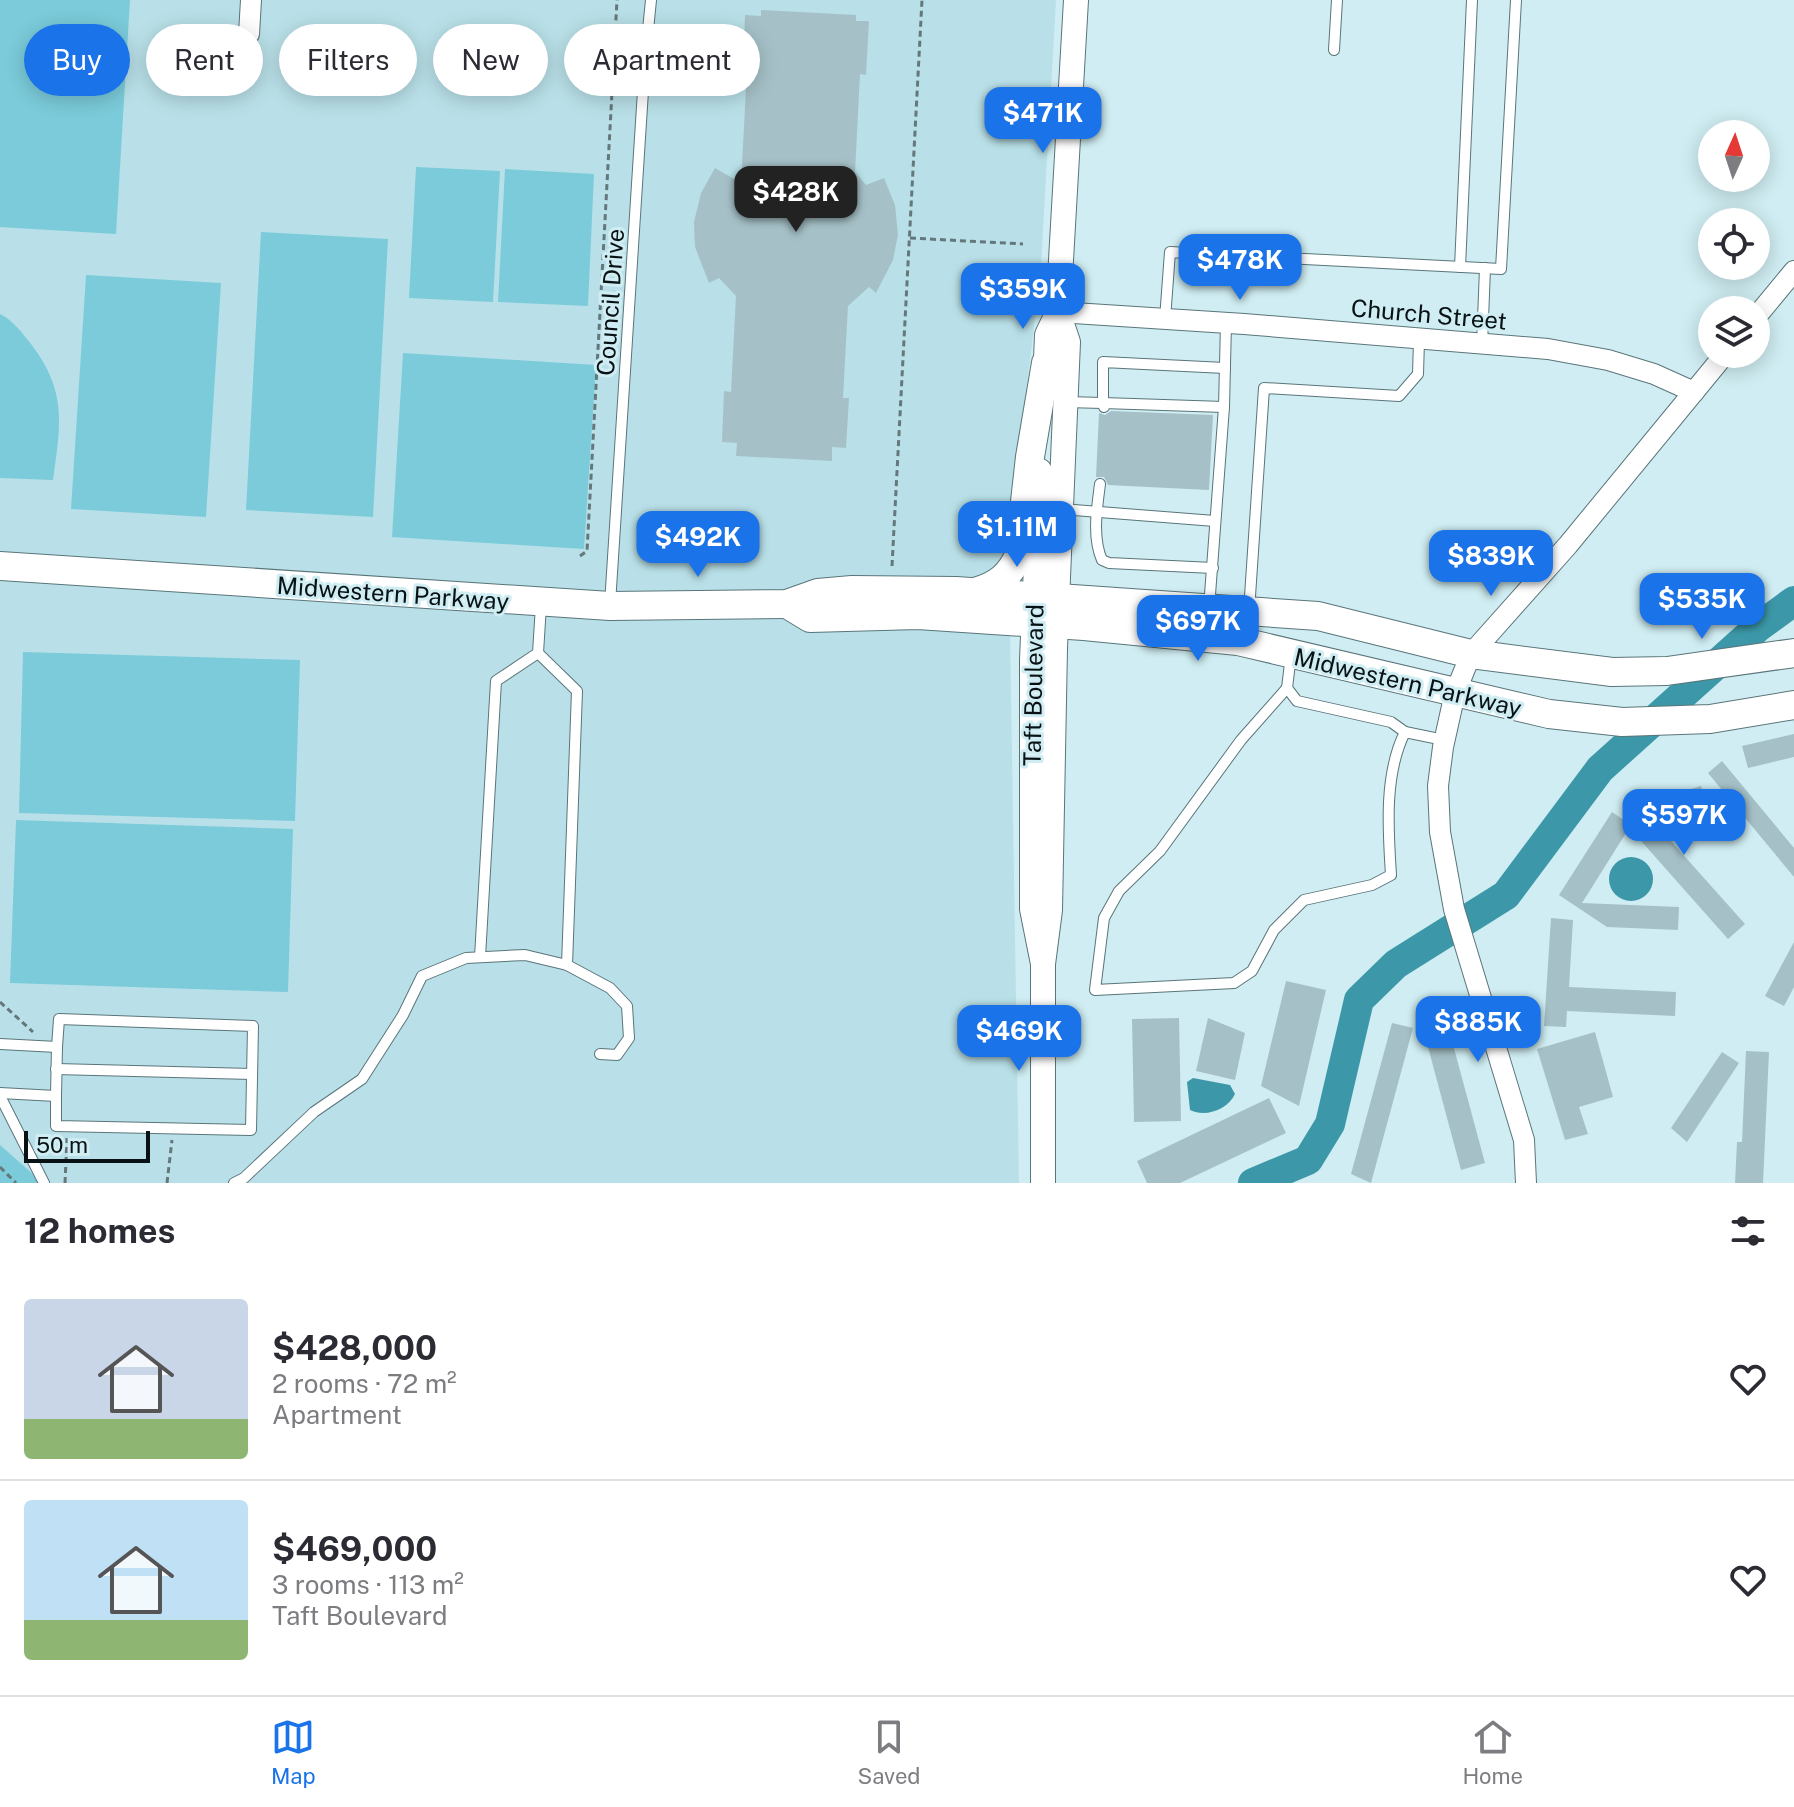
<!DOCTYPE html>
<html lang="en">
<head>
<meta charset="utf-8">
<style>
  body { margin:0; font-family:"Public Sans",sans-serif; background:#f2f2f3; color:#2b2b33; height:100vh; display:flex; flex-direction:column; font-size:30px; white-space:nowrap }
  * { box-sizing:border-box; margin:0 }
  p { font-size:26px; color:#7c7c81 }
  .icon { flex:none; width:44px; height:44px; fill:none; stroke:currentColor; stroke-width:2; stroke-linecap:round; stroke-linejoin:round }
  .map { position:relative; height:1183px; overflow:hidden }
  .drawer { display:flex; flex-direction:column; background:#fff; flex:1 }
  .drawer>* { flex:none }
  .hud { position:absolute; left:24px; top:24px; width:800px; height:72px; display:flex; gap:16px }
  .needle { width:52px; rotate:3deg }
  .fabs { position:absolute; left:1698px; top:120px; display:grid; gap:16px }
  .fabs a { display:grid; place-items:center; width:72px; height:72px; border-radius:50%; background:#fff; box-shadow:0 4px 20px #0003; font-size:40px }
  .scale { position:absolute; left:24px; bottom:20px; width:126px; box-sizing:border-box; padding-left:8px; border:4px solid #081214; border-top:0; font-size:22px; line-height:28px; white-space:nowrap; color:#081214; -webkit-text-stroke:6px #cfedf2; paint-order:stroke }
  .price { position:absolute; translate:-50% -68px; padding:0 18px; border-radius:16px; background:#1a73e8; color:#fff; font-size:26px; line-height:52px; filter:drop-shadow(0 2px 4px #0008) }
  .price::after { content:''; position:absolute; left:50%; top:48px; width:24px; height:18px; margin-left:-12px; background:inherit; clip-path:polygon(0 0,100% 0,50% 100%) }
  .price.selected { background:#222; color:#fff }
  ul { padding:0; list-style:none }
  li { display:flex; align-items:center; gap:24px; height:200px; padding:0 24px }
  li+li { border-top:2px solid #e1e1e2 }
  li span { display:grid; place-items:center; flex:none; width:224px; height:160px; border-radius:8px; color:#555 }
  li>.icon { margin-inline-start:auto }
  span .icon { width:96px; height:96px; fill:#fffc; stroke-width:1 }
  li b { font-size:34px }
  h2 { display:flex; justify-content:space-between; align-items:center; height:96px; padding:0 24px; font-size:34px }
  .tag { padding:0 28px; border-radius:36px; background:#fff; box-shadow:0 4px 20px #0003; font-size:28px; line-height:72px }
  .tag.selected { background:#1a73e8; color:#fff }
  .menu { display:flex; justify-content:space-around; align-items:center; height:112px; border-top:2px solid #e1e1e2; background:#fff; font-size:22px; color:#7c7c81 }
  .menu a { display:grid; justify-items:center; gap:4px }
  .menu .selected { color:#1a73e8 }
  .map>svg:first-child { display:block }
</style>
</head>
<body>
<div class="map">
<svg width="1794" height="1183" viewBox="0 0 1794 1183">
  <rect width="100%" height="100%" fill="#cfedf2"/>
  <path fill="#b9e0e8" d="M0,0H1056L1041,266L1022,429L1010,632L1019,1183H0Z"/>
  <g fill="#7bcbda">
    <path d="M0,0H130L116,234L0,227Z"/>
    <path d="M416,167L500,171L493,302L409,298Z"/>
    <path d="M505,169L594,174L588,306L498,302Z"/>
    <path d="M261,232L388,239L373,517L246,510Z"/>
    <path d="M86,275L221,283L206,517L71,509Z"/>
    <path d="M0,314C14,321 21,332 31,344C67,391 61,424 53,480L0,478Z"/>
    <path d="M403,353L596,365L584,549L392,537Z"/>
    <path d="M23,652L300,660L295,821L19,813Z"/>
    <path d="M16,820L293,829L288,992L10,983Z"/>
    <path d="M0,1145L43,1183H0Z"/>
  </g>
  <g fill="#3c98a8">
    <circle cx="1631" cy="879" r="22"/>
    <path d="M1193,1078L1230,1085L1235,1094C1228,1109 1206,1118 1190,1110L1187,1082Z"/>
  </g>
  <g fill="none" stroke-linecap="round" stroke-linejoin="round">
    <path stroke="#3c98a8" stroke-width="30" d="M1253,1183L1308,1160L1330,1124L1359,1000L1396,964L1506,895L1600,769L1757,628L1794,601"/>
  </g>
  <g fill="#a5c1c7">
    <path d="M761,10L856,15V21H869L866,75L860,74L855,172L866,185L884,178L895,205L898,235L893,260L876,293L869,287L848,306L843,398H849L846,448L832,447V461L736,456L737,443L722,442L724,391L731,392L736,296L719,278L709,283L695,247L694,222L701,193L715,168L741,183L747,69L743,68L745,15L761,16Z"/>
    <path d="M1111,411L1213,415L1209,490L1108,485L1104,477H1096L1099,413L1105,415Z"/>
    <path d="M1794,734V757L1748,768L1742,746Z"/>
    <path d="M1722,761L1794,848V877L1708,773Z"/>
    <path d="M1701,786L1707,805L1654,822L1745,924L1728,939L1642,842L1635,800L1639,805Z"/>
    <path d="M1612,812L1631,825L1582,903L1679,907L1678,930L1607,927L1559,895Z"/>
    <path d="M1551,918L1573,920L1569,987L1676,992L1675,1016L1567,1011L1566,1027L1544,1026Z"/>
    <path d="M1794,942V987L1784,1006L1765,996Z"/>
    <path d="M1286,981L1326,990L1299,1106L1261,1086Z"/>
    <path d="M1179,1018L1181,1121L1134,1122L1132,1019Z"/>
    <path d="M1208,1018L1245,1033L1235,1080L1196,1071Z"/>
    <path d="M1392,1023L1413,1028L1371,1183L1351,1174Z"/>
    <path d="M1595,1032L1613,1097L1579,1107L1588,1134L1565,1140L1537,1049Z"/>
    <path d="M1452,1041L1485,1163L1461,1170L1428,1047Z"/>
    <path d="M1746,1051L1769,1052L1763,1183H1735L1737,1142H1742Z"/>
    <path d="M1722,1052L1739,1063L1687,1142L1671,1128Z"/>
    <path d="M1269,1098L1286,1133L1180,1183H1147L1137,1161Z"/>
  </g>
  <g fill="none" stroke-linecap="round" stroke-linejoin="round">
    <g stroke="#5a757a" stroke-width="12">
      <g id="service">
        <path d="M1334,50L1337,0"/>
        <path d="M1460,267L1472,0"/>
        <path d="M1165,319L1170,252L1501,269L1516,0"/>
        <path d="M1482,345L1485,268"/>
        <path d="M1066,402L1103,403V362L1225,368"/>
        <path d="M1104,407L1103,403L1224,407"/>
        <path d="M1100,484C1097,507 1092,538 1102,560L1109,563L1213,568"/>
        <path d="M1061,509L1215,521"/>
        <path d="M610,604L645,60L651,0"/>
        <path d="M1209,608L1224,407L1226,323"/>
        <path d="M1249,611L1264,388L1399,396L1418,374L1419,340"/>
        <path d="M538,653L577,691L567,965"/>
        <path d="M1291,655L1287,688L1297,701L1391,722L1405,732"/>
        <path d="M1287,688L1241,740L1160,851L1119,891L1104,918L1095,990L1234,983L1252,971L1274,930L1304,900L1372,885L1391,875C1388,829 1384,774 1405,732L1444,740"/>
        <path d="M480,957L496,681L538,653L541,605"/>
        <path d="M0,1044L57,1047L59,1019L253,1026L251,1130L56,1126V1096L0,1093"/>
        <path d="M56,1069L252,1074"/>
        <path d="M0,1096L44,1183"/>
        <path d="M56,1096L57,1047"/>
        <path d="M234,1183L244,1178L314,1112L362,1079L403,1015L422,976L466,958L525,955L567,965L610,988L627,1006L629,1038L617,1055L600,1054"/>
      </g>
    </g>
    <g stroke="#5a757a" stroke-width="22">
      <g id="minor">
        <path d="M249,34L251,0"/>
        <path d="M1058,312L1244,324L1548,349L1608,360L1654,374L1694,392"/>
        <path d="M1756,317L1794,271"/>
        <path d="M1526,1183L1524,1140L1454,909L1440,832L1438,786L1443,747L1455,693L1471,654L1568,545L1725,354"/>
      </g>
    </g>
    <g stroke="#5a757a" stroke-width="26">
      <g id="tertiary">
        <path d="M1045,383L1047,335L1058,312L1076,0"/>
        <path d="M1040,471L1032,660V909L1043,964"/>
        <path d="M1043,1183V964L1050,910L1055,648L1068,342L1058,312"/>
      </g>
    </g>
    <g stroke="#5a757a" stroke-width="30">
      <g id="secondary">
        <path d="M0,566L610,606L787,604L818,593L852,590L956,591L1318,616L1471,654L1612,672L1667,671L1794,653"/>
        <path d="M975,592C997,586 1010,576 1019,555L1030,457L1046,363"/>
        <path d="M787,604L810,618L918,615L1084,626L1238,641L1549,714L1622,722L1710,719L1794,705"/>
      </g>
    </g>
    <g stroke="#64777b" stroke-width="3" stroke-dasharray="6 4" stroke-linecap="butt">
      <path d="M910,238L1023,244"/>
      <path d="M580,556L587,551L617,0"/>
      <path d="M892,566L922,0"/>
      <path d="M0,1002L33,1032"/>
      <path d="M0,1167L16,1183"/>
      <path d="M65,1183L67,1138"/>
      <path d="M167,1183L172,1140"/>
    </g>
    <use href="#service" stroke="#fff" stroke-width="10"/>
    <use href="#minor" stroke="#fff" stroke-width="20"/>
    <use href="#tertiary" stroke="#fff" stroke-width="24"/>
    <use href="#secondary" stroke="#fff" stroke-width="28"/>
  </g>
  <g text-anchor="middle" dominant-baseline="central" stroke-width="6" stroke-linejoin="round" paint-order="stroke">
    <g font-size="24" fill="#081214" stroke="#cfedf2">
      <text transform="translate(610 302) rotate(-86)">Council Drive</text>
      <text transform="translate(1429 314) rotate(5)">Church Street</text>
      <text transform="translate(393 593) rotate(4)">Midwestern Parkway</text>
      <text transform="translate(1408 682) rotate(13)">Midwestern Parkway</text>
      <text transform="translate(1033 685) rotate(-89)">Taft Boulevard</text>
    </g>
  </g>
</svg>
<div class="fabs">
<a><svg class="needle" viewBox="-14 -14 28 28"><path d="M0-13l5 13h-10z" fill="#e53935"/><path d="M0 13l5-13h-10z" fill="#7c7c81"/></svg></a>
<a><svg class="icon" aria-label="locate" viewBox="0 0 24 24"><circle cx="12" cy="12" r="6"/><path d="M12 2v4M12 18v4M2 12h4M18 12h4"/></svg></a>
<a><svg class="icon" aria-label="layers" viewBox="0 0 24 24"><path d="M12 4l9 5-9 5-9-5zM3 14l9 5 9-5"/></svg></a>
</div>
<div class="scale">50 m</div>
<b class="price" style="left:1043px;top:155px">$471K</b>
<b class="price selected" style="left:796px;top:234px">$428K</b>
<b class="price" style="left:1240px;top:302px">$478K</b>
<b class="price" style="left:1023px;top:331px">$359K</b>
<b class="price" style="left:1017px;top:569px">$1.11M</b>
<b class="price" style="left:698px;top:579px">$492K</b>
<b class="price" style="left:1491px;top:598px">$839K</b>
<b class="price" style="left:1702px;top:641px">$535K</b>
<b class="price" style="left:1198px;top:663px">$697K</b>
<b class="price" style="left:1684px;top:857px">$597K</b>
<b class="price" style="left:1478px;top:1064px">$885K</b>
<b class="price" style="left:1019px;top:1073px">$469K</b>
<div class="hud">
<a class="tag selected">Buy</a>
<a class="tag">Rent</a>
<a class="tag">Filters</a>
<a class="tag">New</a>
<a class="tag">Apartment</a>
</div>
</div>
<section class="drawer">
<h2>12 homes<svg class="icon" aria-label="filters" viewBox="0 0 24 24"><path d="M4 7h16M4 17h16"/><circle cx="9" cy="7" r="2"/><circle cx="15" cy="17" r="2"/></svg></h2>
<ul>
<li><span style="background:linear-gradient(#c9d6e8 75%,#8fb573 0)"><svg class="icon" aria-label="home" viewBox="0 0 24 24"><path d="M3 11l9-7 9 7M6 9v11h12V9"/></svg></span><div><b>$428,000</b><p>2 rooms · 72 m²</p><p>Apartment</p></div><svg class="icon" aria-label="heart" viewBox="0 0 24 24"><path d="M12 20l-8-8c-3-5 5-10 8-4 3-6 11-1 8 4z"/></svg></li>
<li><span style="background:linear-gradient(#bfe0f5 75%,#8fb573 0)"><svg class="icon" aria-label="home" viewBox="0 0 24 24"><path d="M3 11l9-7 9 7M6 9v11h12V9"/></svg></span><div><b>$469,000</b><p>3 rooms · 113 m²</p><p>Taft Boulevard</p></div><svg class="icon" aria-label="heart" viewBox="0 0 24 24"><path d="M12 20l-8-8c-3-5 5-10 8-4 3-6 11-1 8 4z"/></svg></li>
</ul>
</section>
<nav class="menu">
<a class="selected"><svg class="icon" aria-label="map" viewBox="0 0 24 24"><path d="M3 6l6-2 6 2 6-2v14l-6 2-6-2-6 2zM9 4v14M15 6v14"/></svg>Map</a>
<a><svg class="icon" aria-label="saved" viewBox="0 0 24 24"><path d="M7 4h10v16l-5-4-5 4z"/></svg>Saved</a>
<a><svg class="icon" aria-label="home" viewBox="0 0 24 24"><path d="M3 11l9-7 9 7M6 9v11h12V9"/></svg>Home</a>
</nav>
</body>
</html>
